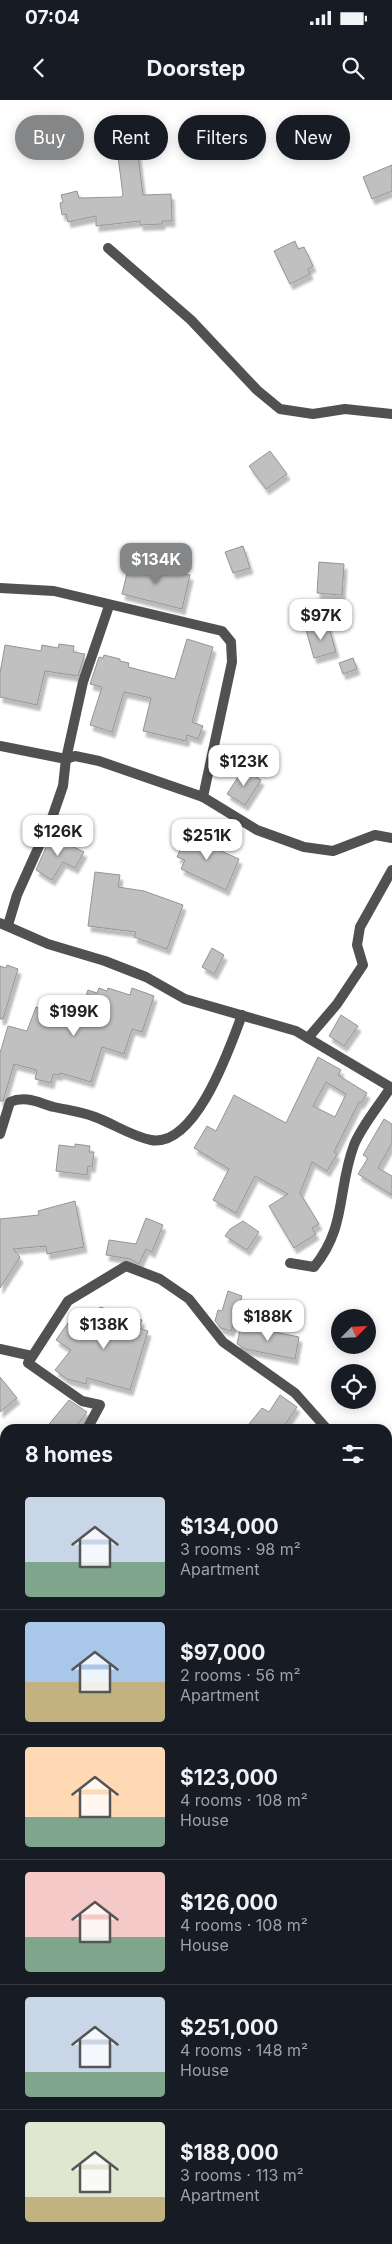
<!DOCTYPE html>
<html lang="en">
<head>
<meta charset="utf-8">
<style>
  body { margin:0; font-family:Inter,sans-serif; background:#20242c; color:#f1f3f6; height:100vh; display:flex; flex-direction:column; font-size:19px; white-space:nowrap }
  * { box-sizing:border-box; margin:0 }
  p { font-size:16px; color:#9ea1a6 }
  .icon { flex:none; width:28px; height:28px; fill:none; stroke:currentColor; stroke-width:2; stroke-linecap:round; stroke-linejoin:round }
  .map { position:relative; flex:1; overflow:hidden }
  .panel { position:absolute; left:0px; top:1324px; width:392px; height:821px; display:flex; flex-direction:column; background:#171b24; border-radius:15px 15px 0 0; box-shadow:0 2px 12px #0003 }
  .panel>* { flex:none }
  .top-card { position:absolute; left:15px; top:15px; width:362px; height:45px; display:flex; gap:10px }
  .needle { width:32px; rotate:66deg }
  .buttons { position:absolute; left:331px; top:1209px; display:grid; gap:10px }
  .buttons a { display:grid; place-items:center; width:45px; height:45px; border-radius:50%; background:#171b24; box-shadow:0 2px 12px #0003; font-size:25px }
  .price { position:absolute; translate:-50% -42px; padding:0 11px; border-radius:10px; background:#fff; color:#222; font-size:16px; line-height:32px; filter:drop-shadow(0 1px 2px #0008) }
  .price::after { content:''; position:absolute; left:50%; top:30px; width:15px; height:11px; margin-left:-8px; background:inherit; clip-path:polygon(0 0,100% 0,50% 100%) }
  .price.active { background:#858687; color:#fff }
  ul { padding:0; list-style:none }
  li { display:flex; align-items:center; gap:15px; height:125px; padding:0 25px }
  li+li { border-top:1px solid #363941 }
  li span { display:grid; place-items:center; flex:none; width:140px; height:100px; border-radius:5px; color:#555 }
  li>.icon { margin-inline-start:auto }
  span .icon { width:60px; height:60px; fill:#fffc; stroke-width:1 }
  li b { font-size:21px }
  h2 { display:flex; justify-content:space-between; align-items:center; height:60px; padding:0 25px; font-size:21px }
  .tag { padding:0 18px; border-radius:22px; background:#171b24; box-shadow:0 2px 12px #0003; font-size:18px; line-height:45px }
  .tag.active { background:#858687; color:#fff }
  .status { display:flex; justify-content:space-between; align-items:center; height:35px; padding:0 25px; background:#171b24; direction:ltr }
  .status svg { height:14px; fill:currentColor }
  header { display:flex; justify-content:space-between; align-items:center; height:65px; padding:0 25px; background:#171b24; font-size:22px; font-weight:700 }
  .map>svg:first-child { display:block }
</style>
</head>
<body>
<div class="status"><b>07:04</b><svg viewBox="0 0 49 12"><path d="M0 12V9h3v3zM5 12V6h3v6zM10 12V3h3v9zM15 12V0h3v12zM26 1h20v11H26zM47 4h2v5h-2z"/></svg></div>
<header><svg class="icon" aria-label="back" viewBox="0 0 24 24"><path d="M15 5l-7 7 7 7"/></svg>Doorstep<svg class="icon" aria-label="search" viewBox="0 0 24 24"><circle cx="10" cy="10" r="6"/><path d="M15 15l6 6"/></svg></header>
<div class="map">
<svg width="392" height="2144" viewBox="0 0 392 2144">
  <defs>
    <filter id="shadow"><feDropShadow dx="3" dy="5.5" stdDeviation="1" flood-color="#0004"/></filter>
  </defs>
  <rect width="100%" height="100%" fill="#fff"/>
  <g fill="#c0c0c0" stroke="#959595" fill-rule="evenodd" filter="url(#shadow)">
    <path d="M135,31L143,95L171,94L172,121H162V124L140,125V121L96,126V116L68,122L66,114L62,115L60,103L63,102L61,95L77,91L79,98L121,97L123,95L115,34Z"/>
    <path d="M392,65V91L372,99L363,77Z"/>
    <path d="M295,141L298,149L304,147L313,166L308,169L310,174L290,184L274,151Z"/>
    <path d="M270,351L287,374L266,389L249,366Z"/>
    <path d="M243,446L250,468L233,473L225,452Z"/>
    <path d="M130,461L190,475L182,509L122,494Z"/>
    <path d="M319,462L344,464L342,495L317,493Z"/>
    <path d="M328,524L336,552L314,558L306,530Z"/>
    <path d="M187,539L213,547L192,622L203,626L198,639L187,635L186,641L143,631L151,598L124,592L112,632L90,625L102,587L90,584L99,557L103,558L104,555L120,559V561L129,563L128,567L175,579Z"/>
    <path d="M59,544L74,546L73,552L85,554L78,576L45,571L37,605L0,597V573L5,545L41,551L42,545L58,548Z"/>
    <path d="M353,558L357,569L343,574L339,563Z"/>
    <path d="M244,668L261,680L245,705L227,694Z"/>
    <path d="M189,730L212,741L210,746L239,759L226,790L181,769L185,760L177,757Z"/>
    <path d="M51,736L84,752L75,768L63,762L52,780L36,770Z"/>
    <path d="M95,772L120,775L118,787L144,791L183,805L167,849L134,837L136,832L88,826Z"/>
    <path d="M212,848L224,855L214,874L202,867Z"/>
    <path d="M7,865L18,869L3,919H0V866L6,868Z"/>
    <path d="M99,888L107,891L108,888L130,895L132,888L154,896L142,932L132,929L124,954L102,947L91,982L60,973L59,975L53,974L51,983L35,979L37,970L14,964L3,1001H0V953L8,926L27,931L36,907L77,922L88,890L97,893Z"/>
    <path d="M341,915L358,926L344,946L329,936Z"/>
    <path d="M318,957L341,970L338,975L367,993L361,1003L359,1002L334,1052L337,1054L327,1071L312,1062L300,1093L319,1124L312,1128L316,1134L294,1148L269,1106L288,1094L255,1076L236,1113L213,1100L229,1069L194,1048L207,1026L216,1031L234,995L286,1023ZM326,982L346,994L335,1017L313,1006Z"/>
    <path d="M384,1019L392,1024V1043L378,1068L392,1076V1095L358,1074L368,1058L363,1055Z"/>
    <path d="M75,1044L90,1046L89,1052H94L92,1067L88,1066L87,1075L56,1071L59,1045L75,1047Z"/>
    <path d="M75,1101L84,1147L47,1154L46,1146L13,1149L20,1157L0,1188V1119L39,1115L38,1111Z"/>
    <path d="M146,1118L163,1125L152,1152L146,1149L139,1164L130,1159L106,1155L109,1140L136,1144Z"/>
    <path d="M243,1121L259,1132L247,1150L225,1136L230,1129Z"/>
    <path d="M228,1191L242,1196L231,1231L221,1228L215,1221L218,1210L222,1211Z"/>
    <path d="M100,1207L142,1220L139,1228L148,1231L130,1290L87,1278L86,1284L67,1279L55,1270L71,1250L56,1240L68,1223L90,1238L94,1229Z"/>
    <path d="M241,1225L299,1237L295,1259L245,1249L237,1244Z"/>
    <path d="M0,1277L17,1298L0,1312Z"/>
    <path d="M280,1295L297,1307L282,1329H245L262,1308L269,1312Z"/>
    <path d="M69,1300L87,1312L74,1329H45Z"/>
  </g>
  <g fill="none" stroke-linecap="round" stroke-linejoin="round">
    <g stroke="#515151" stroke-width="10">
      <path d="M108,148L191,220L257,290L280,309L313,314L345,309L392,314"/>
      <path d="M0,488L54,491L222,531L231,542L232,562L203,697"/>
      <path d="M0,646L66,659L75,656L99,661L203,697L257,730L304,747L333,751L375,735L392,738"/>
      <path d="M0,823L48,844L105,861L146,877L185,899L296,931L392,988"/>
      <path d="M8,825L17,795L53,715L63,686L66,659L83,582L109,506"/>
      <path d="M308,938L337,904L363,865L357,845L360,827L392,770"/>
      <path d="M0,1034L10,1002C26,995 39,1003 54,1007C67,1010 82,1012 95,1017C114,1024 131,1036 151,1040C196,1048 230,947 242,915"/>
      <path d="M290,1163L314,1167C347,1127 337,1090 354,1045C361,1027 380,1004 391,987"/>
      <path d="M0,1249L32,1256"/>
      <path d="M87,1329L100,1305L82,1301L28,1263L68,1201L126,1166L160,1179L189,1199L223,1242L295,1293L327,1329"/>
      <path d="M388,1385L392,1390"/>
      <path d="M0,1447L5,1437"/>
      <path d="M388,1466L392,1461"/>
      <path d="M0,1548L5,1551"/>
      <path d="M388,1671L392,1677"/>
      <path d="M0,1844L5,1839"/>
      <path d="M0,1996L5,2000"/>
      <path d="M107,2140L111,2144"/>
      <path d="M262,2140V2144"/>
    </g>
  </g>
</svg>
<div class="buttons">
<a><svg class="needle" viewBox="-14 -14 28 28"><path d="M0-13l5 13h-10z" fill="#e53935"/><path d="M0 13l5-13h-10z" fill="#9ea1a6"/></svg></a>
<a><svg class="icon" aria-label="locate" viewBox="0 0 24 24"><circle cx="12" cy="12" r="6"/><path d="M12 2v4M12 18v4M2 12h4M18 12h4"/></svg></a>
</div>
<b class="price active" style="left:156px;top:485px">$134K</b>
<b class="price" style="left:321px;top:541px">$97K</b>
<b class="price" style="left:244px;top:687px">$123K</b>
<b class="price" style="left:58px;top:757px">$126K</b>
<b class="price" style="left:207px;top:761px">$251K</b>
<b class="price" style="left:74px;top:937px">$199K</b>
<b class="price" style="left:268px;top:1242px">$188K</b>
<b class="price" style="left:104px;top:1250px">$138K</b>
<div class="top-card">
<a class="tag active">Buy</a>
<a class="tag">Rent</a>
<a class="tag">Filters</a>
<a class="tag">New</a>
</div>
<section class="panel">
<h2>8 homes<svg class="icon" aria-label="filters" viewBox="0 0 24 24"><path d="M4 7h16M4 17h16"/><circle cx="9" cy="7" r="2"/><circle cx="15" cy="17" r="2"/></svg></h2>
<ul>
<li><span style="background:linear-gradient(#c9d6e8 65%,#7fa58c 0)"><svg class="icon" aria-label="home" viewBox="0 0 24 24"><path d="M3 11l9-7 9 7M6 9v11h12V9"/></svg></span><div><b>$134,000</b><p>3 rooms · 98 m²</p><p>Apartment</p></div></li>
<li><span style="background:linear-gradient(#a9c7e8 60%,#c2b280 0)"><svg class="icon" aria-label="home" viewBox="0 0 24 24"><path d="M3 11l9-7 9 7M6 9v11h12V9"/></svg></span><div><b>$97,000</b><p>2 rooms · 56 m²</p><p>Apartment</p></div></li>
<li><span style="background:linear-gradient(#ffd9b3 70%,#7fa58c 0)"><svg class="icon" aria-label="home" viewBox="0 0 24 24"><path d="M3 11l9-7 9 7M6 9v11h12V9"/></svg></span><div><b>$123,000</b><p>4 rooms · 108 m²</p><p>House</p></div></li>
<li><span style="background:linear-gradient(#f6c9c9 65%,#7fa58c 0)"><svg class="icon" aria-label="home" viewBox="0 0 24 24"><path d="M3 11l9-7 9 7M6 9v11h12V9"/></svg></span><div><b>$126,000</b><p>4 rooms · 108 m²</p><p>House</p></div></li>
<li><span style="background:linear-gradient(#c9d6e8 75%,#7fa58c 0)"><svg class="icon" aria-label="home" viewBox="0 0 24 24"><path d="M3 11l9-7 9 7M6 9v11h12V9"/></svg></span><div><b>$251,000</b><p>4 rooms · 148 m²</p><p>House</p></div></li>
<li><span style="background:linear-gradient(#dfe7d0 75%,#c2b280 0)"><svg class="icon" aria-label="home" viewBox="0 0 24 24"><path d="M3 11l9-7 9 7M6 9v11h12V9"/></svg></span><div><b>$188,000</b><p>3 rooms · 113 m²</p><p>Apartment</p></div></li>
</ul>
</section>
</div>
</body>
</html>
